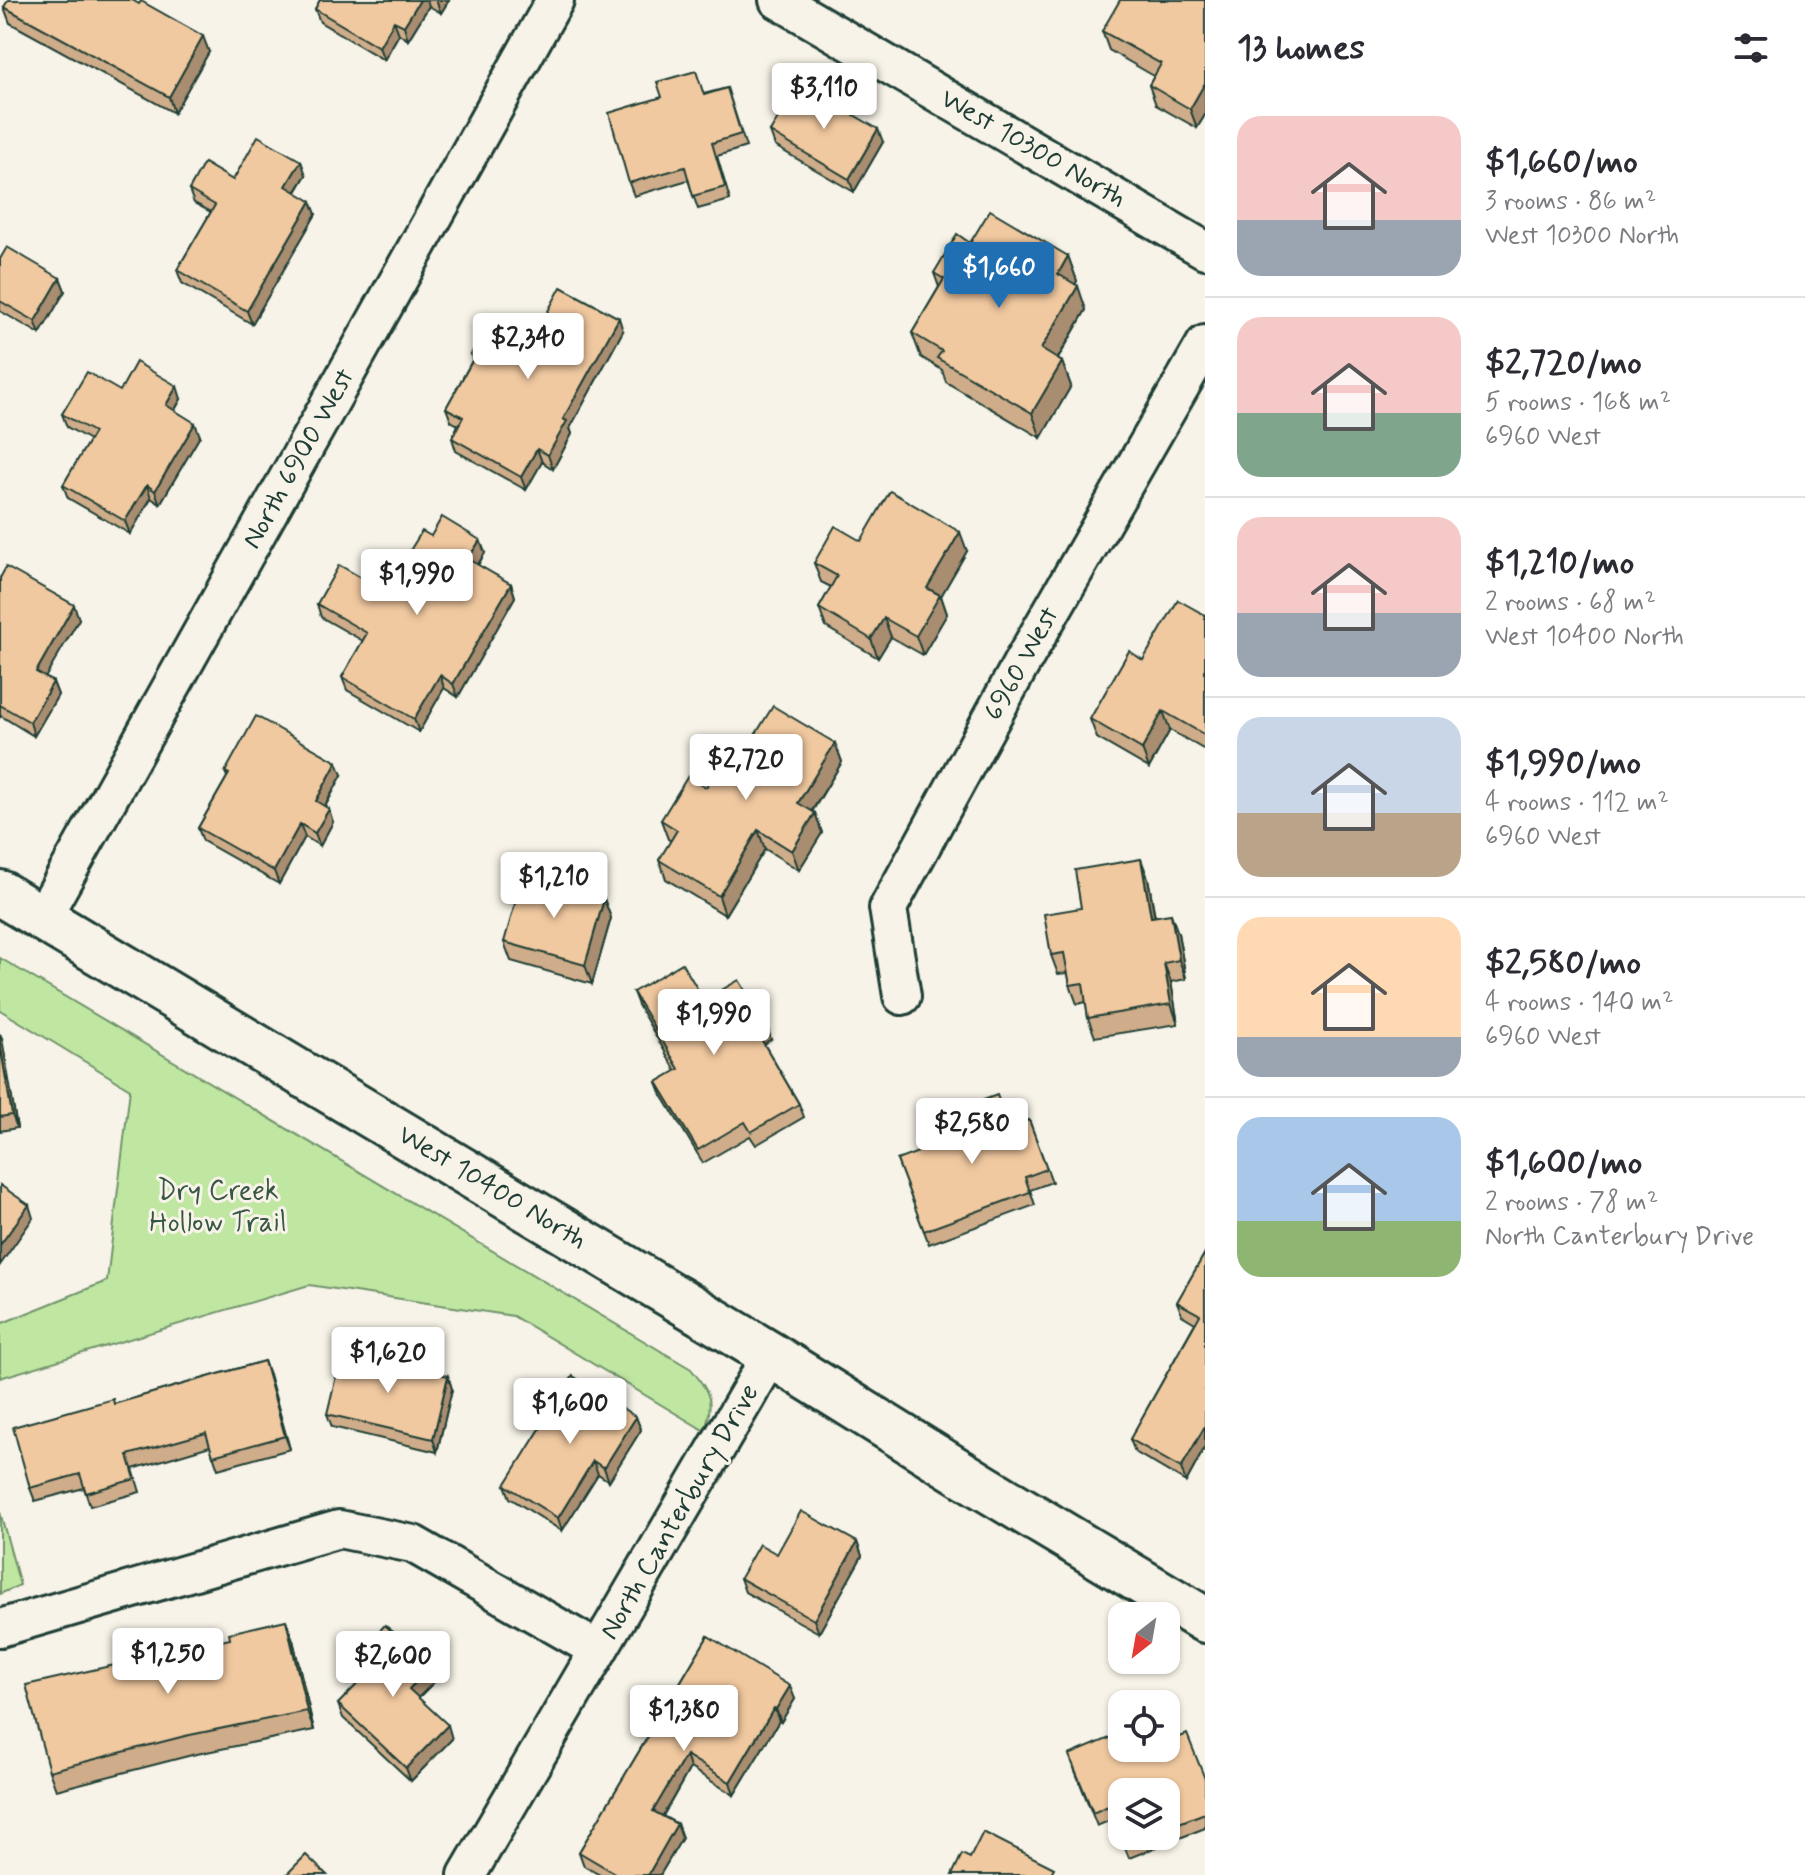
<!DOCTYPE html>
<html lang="en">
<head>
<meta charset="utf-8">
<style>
  body { margin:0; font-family:Mynerve,sans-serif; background:#f2f2f3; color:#2b2b33; height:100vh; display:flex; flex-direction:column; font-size:30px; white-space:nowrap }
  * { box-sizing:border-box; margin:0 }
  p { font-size:26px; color:#7c7c81 }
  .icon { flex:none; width:44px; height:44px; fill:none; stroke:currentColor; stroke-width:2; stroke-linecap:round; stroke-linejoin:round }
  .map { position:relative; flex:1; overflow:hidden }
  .sheet { display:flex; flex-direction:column; background:#fff; width:600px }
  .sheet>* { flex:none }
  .needle { width:52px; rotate:211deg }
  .fabs { position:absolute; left:1108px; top:1602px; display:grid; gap:16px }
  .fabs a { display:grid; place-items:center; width:72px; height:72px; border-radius:16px; background:#fff; box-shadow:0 2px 6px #0004; font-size:40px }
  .price { position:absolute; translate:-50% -68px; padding:0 18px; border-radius:8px; background:#fff; color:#222; font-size:26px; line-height:52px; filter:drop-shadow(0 2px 4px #0008) }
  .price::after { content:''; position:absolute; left:50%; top:48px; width:24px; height:18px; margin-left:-12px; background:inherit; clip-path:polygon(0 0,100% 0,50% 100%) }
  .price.selected { background:#1f6fb2; color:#fff }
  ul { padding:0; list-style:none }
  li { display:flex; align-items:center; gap:24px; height:200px; padding:0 32px }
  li+li { border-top:2px solid #e1e1e2 }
  li span { display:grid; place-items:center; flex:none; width:224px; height:160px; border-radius:24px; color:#555 }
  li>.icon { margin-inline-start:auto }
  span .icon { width:96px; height:96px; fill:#fffc; stroke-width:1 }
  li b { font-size:34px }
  h2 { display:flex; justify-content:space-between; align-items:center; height:96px; padding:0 32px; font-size:34px }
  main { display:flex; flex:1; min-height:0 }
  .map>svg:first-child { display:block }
</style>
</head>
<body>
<main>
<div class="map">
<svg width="1205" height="1875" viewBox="0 0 1205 1875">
  <rect width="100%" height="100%" fill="#f7f3e8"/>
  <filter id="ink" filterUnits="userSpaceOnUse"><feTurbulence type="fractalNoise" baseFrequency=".0125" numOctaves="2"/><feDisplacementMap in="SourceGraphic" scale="16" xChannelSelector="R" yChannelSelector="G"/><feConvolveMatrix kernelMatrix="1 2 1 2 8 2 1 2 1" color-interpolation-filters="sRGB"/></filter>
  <g filter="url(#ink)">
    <g fill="#c0e7a2" stroke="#70926b" stroke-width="2">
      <path d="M0,958L691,1369C711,1394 714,1400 705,1431L513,1316L309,1285L0,1378V1324L107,1281L130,1089L0,1010Z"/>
      <path d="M0,1512L20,1585L0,1594Z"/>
    </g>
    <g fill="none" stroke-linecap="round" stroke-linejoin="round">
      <g stroke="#1f3d34" stroke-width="42">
        <g id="minor">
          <path d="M778,0L1205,250"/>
          <path d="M42,918L555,0"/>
          <path d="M902,996L888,908L1020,666L1205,344"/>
          <path d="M0,1628L339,1529L413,1544L598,1650"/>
          <path d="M467,1875L771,1355"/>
        </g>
      </g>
      <g stroke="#1f3d34" stroke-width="50">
        <path id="tertiary" d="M0,893L771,1355L982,1486L1205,1620"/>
      </g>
      <use href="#minor" stroke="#f7f3e8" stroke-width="36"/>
      <use href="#tertiary" stroke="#f7f3e8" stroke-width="44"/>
    </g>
    <g fill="#cfad8a" stroke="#1f3d34" stroke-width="2" fill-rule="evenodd">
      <path d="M320,0H449L441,13L429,6L408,40L399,34L384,60L320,22L315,9Z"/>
      <path d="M1205,0V115L1197,128L1156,105L1149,85L1154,76L1109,50L1102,31Z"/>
      <path d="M4,7L209,52L174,113L10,23Z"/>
      <path d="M727,88L746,147L717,156L730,200L698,209L688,180L634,196L629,183L704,94Z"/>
      <path d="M770,132L883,142L854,192L775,146Z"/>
      <path d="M306,175L296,192L316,214L252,324L182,283L177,270L211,212L194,203L189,190L233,180Z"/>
      <path d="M970,243L1068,256L1077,281L1075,284L1086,310L1058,359L1062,362L1071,386L1041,438L946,382L942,370L921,357L912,333L939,287L934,273Z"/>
      <path d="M0,259L60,278L65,291L40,334L0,311Z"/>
      <path d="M623,331L570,428L572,434L553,469L542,462L526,490L456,451L452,438L458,425L451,421L446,408L473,359L471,354L534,337Z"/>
      <path d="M120,391L181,399L175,410L200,436L160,504L151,498L130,534L68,498L63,485L90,440L67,427L62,414Z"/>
      <path d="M431,536L480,540L485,553L478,565L511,584L515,597L458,697L444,688L419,732L347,690L342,677L363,641L321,617L317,604L376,586Z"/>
      <path d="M861,541L967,551L941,596L947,614L923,655L891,637L878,658L826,627L819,608L831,587L821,582L814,563Z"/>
      <path d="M0,578L79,619L45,677L53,682L58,695L34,736L1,716L0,718Z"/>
      <path d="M1205,615V750L1170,730L1149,768L1097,738L1090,719L1143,660Z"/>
      <path d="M835,743L842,762L812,812L815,813L822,833L799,870L765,849L725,915L666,879L659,860L671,841L668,839L661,820L736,766Z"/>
      <path d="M225,772L342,775L325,807L333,822L320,846L305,837L279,884L203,841L198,828L227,777Z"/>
      <path d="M1148,878L1155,916L1178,933L1186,979L1171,982L1178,1024L1095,1037L1088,1018L1086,1002L1077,1004L1070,985L1068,973L1058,974L1051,955L1081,908Z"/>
      <path d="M604,899L611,918L592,984L511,961L504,942Z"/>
      <path d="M633,992L704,1000L771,1039L764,1044L799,1104L804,1117L756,1145L750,1136L703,1163L662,1095L657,1082L676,1071L638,1005Z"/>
      <path d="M0,1034L17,1128L0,1131Z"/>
      <path d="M1029,1120L1052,1182L1030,1190L1035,1205L929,1244L897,1160L1009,1128Z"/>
      <path d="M1205,1253V1447L1186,1482L1135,1452L1130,1439L1195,1323L1182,1315L1177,1302Z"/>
      <path d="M264,1361L290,1449L218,1469L210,1446L133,1469L140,1492L90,1506L84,1488L35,1501L30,1488L114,1404Z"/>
      <path d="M448,1376L452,1389L437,1452L332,1427L327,1414Z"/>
      <path d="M636,1417L641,1430L609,1481L598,1474L562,1531L510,1498L505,1485Z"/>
      <path d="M857,1542L862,1556L819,1633L745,1592L740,1578L777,1554Z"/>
      <path d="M708,1636L795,1699L781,1722L779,1721L734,1795L690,1768L663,1816L677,1824L682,1838L660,1875H600L584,1866L579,1852Z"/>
      <path d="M293,1640L314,1730L192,1755L56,1790L49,1771Z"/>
      <path d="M357,1655L430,1667L435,1681L418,1698L452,1739L411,1781L343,1718L338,1704L368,1674L362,1668Z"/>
      <path d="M1121,1760L1205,1779V1828L1129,1858L1113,1819L1097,1826L1074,1768ZM1166,1792V1836H1122Z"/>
    </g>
    <g fill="#a98d70" stroke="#1f3d34" stroke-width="2">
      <path d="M420,0H427L429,6L408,40L404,26Z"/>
      <path d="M436,0H449L441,13Z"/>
      <path d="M394,21L399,34L384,60L379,47Z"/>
      <path d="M203,36L209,52L174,113L169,97Z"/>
      <path d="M1205,83V115L1197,128L1190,109Z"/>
      <path d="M878,129L883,142L854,192L849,179Z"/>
      <path d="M301,161L306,175L291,199L286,186Z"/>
      <path d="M311,201L316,214L252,324L247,311Z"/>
      <path d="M1068,256L1077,281L1067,298L1058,274Z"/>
      <path d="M60,278L65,291L40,334L35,321Z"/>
      <path d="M1078,286L1086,310L1049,373L1041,349Z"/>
      <path d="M619,318L623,331L570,428L572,434L553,469L548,455L563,419Z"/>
      <path d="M1062,362L1071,386L1041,438L1032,413Z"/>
      <path d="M177,386L181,399L170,418L166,405Z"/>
      <path d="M195,423L200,436L160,504L155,491Z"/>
      <path d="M537,449L542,462L526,490L521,477Z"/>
      <path d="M147,485L151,498L130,534L125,521Z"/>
      <path d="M960,532L967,551L941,596L947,614L923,655L916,636L927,588Z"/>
      <path d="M480,540L485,553L473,572L468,559Z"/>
      <path d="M511,584L515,597L458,697L453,684Z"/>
      <path d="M74,605L79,619L41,685L36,672Z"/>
      <path d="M884,618L891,637L878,658L871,639Z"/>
      <path d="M440,675L444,688L419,732L414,719Z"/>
      <path d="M53,682L58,695L34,736L30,722Z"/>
      <path d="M1163,711L1170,730L1149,768L1142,749Z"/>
      <path d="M835,743L842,762L805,822L798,803Z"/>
      <path d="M337,762L342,775L320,814L316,801Z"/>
      <path d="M329,809L333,822L320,846L315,833Z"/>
      <path d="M815,813L822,833L799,870L792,851Z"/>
      <path d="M300,824L305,837L279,884L274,871Z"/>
      <path d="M758,830L765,849L725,915L719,896Z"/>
      <path d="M1141,859L1148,878L1158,936L1151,917Z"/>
      <path d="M604,899L611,918L592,984L585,965Z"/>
      <path d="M1171,914L1178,933L1186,979L1179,960Z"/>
      <path d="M1164,963L1171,982L1178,1024L1171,1004Z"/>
      <path d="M767,1026L771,1039L762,1046L757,1032Z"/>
      <path d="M0,1034L2,1038L17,1128L12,1115L0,1044Z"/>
      <path d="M29,1205L33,1218L0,1265V1245Z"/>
      <path d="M264,1361L269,1374L290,1449L285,1436Z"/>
      <path d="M448,1376L452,1389L437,1452L433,1439Z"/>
      <path d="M636,1417L641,1430L609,1481L604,1468Z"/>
      <path d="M1205,1426V1447L1186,1482L1181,1468Z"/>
      <path d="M593,1461L598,1474L562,1531L558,1518Z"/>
      <path d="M857,1542L862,1556L819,1633L814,1620Z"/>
      <path d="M286,1620L293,1640L314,1730L307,1711Z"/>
      <path d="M430,1667L435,1681L414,1702L409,1689Z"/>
      <path d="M790,1686L795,1699L781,1722L776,1709Z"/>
      <path d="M774,1708L779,1721L734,1795L730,1782Z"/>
      <path d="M448,1725L452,1739L411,1781L406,1768Z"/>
      <path d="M686,1755L690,1768L658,1824L653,1811Z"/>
      <path d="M677,1824L682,1838L660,1875H648Z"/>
    </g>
    <g fill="#f1c9a0" stroke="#1f3d34" stroke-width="2">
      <path d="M8,0H132L139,4L141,1L203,36L169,97L4,7Z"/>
      <path d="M320,0H420L404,26L394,21L379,47L315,9Z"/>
      <path d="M1120,0H1205V83L1190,109L1149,85L1161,64L1102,31Z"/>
      <path d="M696,71L704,95L727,88L741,134L712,143L725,187L693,196L685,167L629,183L609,113L662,97L657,82Z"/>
      <path d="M799,83L878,129L849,179L770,132Z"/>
      <path d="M258,136L301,161L286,186L311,201L247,311L177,270L215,205L189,190L204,163L233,180Z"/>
      <path d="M990,210L1068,256L1058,274L1078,286L1041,349L1062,362L1032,413L937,358L942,351L912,333L944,279L934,273L957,234L970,243Z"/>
      <path d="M7,247L60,278L35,321L0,301V259Z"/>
      <path d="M561,287L619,318L563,419L567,421L548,455L537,449L521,477L452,438L463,417L446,408L475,356L471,354L493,314L534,337Z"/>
      <path d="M136,362L177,386L166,405L195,423L155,491L147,485L125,521L63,485L94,432L62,414L87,372L120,391Z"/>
      <path d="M890,491L960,532L927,588L940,595L916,636L884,618L871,639L819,608L837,576L814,563L835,526L861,541Z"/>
      <path d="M442,517L480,540L468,559L511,584L453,684L440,675L414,719L342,677L367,633L317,604L339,565L376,586L396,552L406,557L422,531L431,536Z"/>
      <path d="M6,567L74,605L36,672L53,682L30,722L0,705V578Z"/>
      <path d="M1178,600L1205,615V735L1163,711L1142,749L1090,719L1129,651L1143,660Z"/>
      <path d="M773,706L835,743L798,803L815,813L792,851L758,830L719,896L659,860L677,830L661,820L688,776L706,787L723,758L736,766Z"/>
      <path d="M256,716L337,762L316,801L329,809L315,833L300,824L274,871L198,828L229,774L225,772Z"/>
      <path d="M1141,859L1151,917L1171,914L1179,960L1164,963L1171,1004L1088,1018L1083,983L1070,985L1064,953L1051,955L1044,914L1081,908L1075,870Z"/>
      <path d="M523,876L604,899L585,965L504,942Z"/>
      <path d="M682,963L704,1000L739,980L767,1026L757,1032L799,1104L751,1132L745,1122L698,1150L657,1082L679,1069L633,992Z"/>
      <path d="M0,1044L12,1115L0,1117Z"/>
      <path d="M997,1095L1009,1128L1029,1120L1047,1169L1025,1177L1030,1192L924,1231L897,1160L960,1136L951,1112Z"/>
      <path d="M0,1185L29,1205L0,1245Z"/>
      <path d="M1205,1253V1426L1181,1468L1130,1439L1200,1315L1177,1302Z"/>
      <path d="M342,1351L448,1376L433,1439L327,1414Z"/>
      <path d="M264,1361L285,1436L213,1456L206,1433L128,1455L135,1479L86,1493L80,1474L30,1488L13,1427L113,1399L114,1404Z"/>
      <path d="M573,1376L636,1417L604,1468L593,1461L558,1518L505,1485Z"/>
      <path d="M801,1511L857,1542L814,1620L740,1578L759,1544L777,1554Z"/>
      <path d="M286,1620L307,1711L185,1736L49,1771L26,1685L230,1639L229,1633Z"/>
      <path d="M385,1625L430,1667L409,1689L448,1725L406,1768L338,1704L372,1669L357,1655Z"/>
      <path d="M708,1636L790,1686L776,1709L774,1708L730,1782L686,1755L653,1811L677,1824L648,1875H618L579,1852Z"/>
      <path d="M1187,1734L1205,1779V1813L1166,1828V1792H1122V1836H1147L1124,1845L1108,1806L1093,1813L1069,1755L1112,1737L1121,1760L1152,1748H1166V1743Z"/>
      <path d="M983,1832L1054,1868L1050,1875H952L962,1854L970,1858Z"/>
      <path d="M306,1855L327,1875H286Z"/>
    </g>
  </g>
  <g text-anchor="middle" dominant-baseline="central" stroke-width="6" stroke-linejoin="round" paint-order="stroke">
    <g font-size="28" fill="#1f3d34" stroke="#f7f3e8">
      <text transform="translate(1033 149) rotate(30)">West 10300 North</text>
      <text transform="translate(299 459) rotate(-61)">North 6900 West</text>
      <text transform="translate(1022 664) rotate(-61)">6960 West</text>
      <text transform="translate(492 1188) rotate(31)">West 10400 North</text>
      <text transform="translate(680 1512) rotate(-60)">North Canterbury Drive</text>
    </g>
    <g font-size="28" fill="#375644" stroke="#f7f3e8">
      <text x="218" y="1191">Dry Creek<tspan x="218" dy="32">Hollow Trail</tspan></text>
    </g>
  </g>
</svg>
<div class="fabs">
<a><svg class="needle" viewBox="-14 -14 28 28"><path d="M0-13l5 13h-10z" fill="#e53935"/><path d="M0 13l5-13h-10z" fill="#7c7c81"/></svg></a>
<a><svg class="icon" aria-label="locate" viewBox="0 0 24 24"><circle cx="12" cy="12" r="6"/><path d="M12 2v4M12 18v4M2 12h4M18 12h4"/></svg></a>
<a><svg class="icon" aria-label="layers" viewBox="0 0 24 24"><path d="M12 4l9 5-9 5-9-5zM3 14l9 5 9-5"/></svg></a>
</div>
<b class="price" style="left:824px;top:131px">$3,110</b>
<b class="price selected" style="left:999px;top:310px">$1,660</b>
<b class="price" style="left:528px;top:381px">$2,340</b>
<b class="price" style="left:417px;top:617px">$1,990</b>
<b class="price" style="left:746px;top:802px">$2,720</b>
<b class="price" style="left:554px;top:920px">$1,210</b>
<b class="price" style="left:714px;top:1057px">$1,990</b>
<b class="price" style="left:972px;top:1166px">$2,580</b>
<b class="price" style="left:388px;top:1395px">$1,620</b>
<b class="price" style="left:570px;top:1446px">$1,600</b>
<b class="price" style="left:168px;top:1696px">$1,250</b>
<b class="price" style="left:393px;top:1699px">$2,600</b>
<b class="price" style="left:684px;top:1753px">$1,380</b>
</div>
<section class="sheet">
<h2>13 homes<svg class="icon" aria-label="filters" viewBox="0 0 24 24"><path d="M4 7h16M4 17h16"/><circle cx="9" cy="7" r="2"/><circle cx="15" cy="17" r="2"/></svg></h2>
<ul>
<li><span style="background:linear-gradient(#f6c9c9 65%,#9aa5b1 0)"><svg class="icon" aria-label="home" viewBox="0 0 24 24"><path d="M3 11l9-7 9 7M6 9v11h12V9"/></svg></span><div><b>$1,660/mo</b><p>3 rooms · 86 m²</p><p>West 10300 North</p></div></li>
<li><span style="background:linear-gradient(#f6c9c9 60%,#7fa58c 0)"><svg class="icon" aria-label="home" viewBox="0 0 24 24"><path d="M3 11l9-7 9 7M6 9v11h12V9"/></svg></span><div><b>$2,720/mo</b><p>5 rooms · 168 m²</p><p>6960 West</p></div></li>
<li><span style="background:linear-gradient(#f6c9c9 60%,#9aa5b1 0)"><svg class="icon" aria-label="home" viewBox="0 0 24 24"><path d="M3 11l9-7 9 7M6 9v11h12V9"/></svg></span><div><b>$1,210/mo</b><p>2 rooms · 68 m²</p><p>West 10400 North</p></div></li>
<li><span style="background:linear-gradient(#c9d6e8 60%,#b9a48a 0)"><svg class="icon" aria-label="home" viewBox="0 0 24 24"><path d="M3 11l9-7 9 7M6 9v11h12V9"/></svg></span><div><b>$1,990/mo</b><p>4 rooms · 112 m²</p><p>6960 West</p></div></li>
<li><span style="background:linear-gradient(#ffd9b3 75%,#9aa5b1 0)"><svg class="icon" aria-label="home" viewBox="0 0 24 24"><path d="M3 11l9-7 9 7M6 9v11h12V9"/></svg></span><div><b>$2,580/mo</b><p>4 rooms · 140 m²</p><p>6960 West</p></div></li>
<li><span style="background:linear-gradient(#a9c7e8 65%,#8fb573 0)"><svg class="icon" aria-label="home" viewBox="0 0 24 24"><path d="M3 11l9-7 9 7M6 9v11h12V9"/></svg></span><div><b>$1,600/mo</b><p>2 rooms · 78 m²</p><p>North Canterbury Drive</p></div></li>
</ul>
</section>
</main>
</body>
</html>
